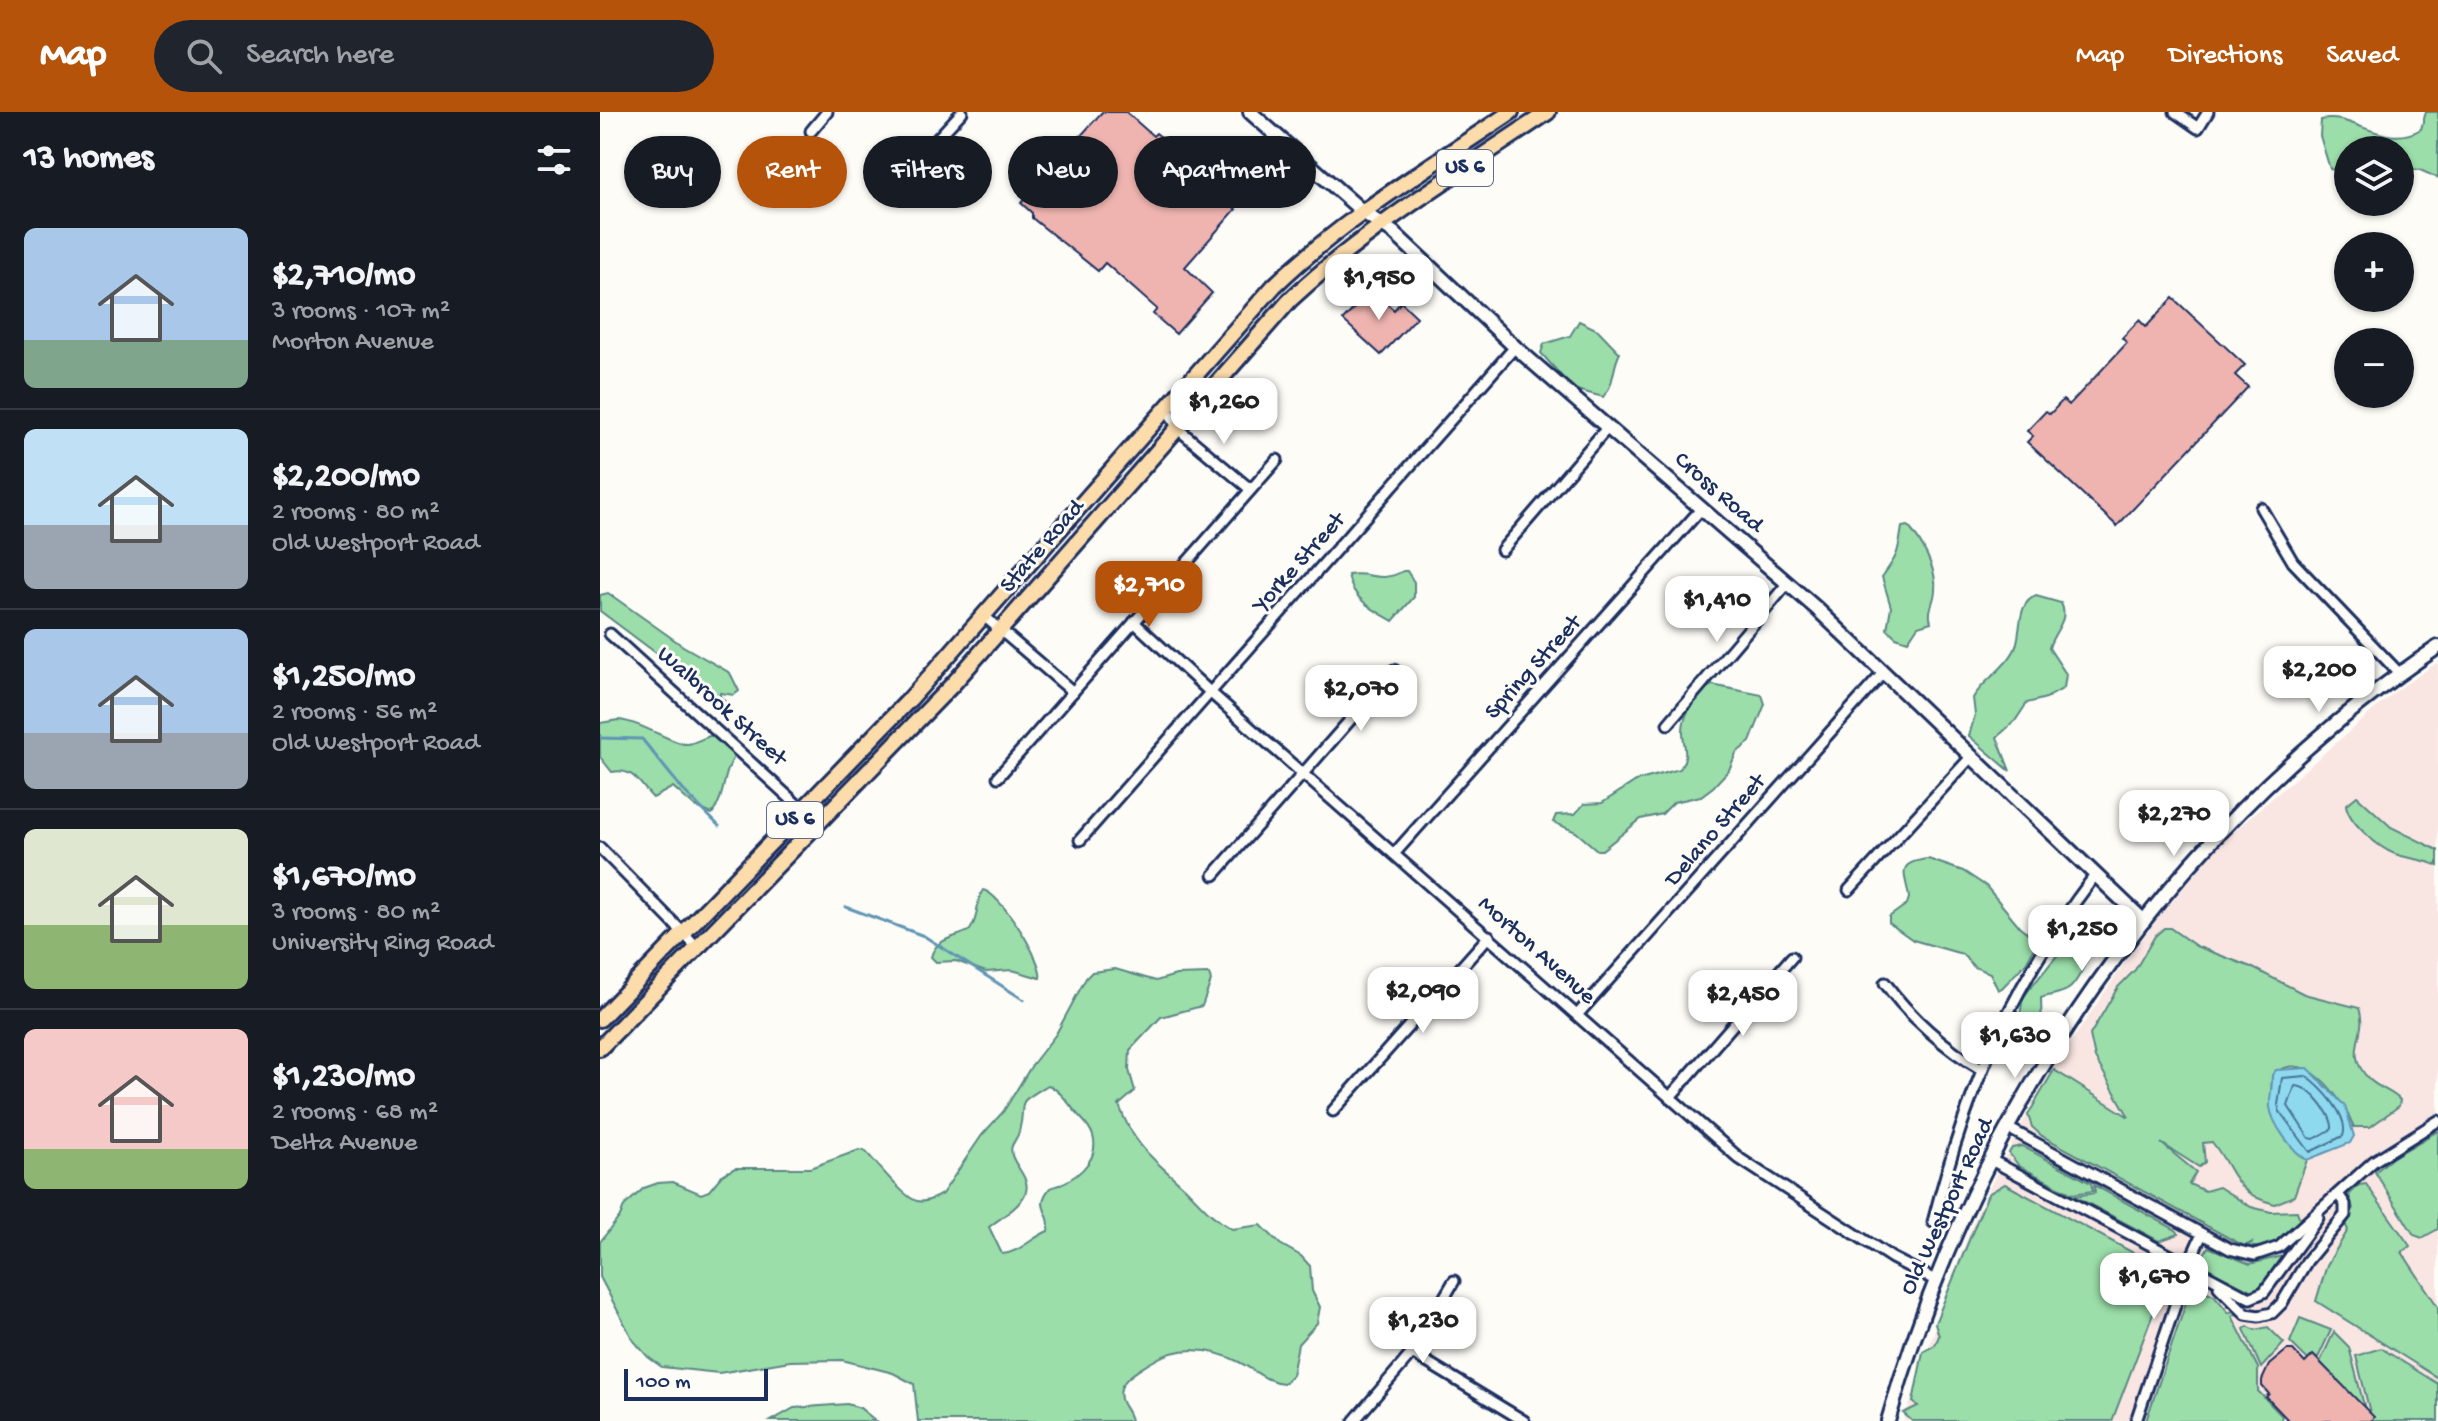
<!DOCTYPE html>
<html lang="en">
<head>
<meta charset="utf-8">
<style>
  body { margin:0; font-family:"Gochi Hand",sans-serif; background:#20242c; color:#f1f3f6; height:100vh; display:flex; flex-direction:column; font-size:30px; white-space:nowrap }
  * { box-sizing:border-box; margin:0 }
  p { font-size:26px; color:#9ea1a6 }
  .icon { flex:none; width:44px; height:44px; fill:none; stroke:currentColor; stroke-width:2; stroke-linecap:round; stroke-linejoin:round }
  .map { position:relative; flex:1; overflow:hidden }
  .side { display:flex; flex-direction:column; background:#171b24; width:600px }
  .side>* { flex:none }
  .guide { position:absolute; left:24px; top:24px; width:760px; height:72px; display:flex; gap:16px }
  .buttons { position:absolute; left:1734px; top:24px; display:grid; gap:16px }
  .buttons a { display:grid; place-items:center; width:80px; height:80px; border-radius:50%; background:#171b24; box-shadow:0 2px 6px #0004; font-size:40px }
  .scale { position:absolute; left:24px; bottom:20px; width:144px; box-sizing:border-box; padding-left:8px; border:4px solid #1b2f5e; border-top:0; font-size:22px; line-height:28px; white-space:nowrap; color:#1b2f5e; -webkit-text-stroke:6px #fdfcf7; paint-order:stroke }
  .price { position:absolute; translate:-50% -68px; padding:0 18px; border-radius:16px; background:#fff; color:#222; font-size:26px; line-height:52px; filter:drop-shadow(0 2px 4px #0008) }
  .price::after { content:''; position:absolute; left:50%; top:48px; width:24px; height:18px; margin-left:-12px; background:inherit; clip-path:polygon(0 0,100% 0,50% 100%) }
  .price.on { background:#b45309; color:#fff }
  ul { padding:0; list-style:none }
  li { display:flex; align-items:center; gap:24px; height:200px; padding:0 24px }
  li+li { border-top:2px solid #363941 }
  li span { display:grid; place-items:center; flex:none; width:224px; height:160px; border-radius:12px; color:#555 }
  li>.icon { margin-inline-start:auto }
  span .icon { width:96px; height:96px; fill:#fffc; stroke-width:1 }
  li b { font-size:34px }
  h2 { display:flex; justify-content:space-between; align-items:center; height:96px; padding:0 24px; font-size:34px }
  .pill { padding:0 28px; border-radius:36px; background:#171b24; box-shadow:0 2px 6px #0004; font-size:28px; line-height:72px }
  .pill.on { background:#b45309; color:#fff }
  header { display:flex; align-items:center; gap:48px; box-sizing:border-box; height:112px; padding:0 40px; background:#b45309; color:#fff }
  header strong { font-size:38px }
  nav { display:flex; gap:44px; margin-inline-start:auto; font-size:28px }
  .search { width:560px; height:72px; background:#20242c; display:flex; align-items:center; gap:20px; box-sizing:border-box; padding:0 28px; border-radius:44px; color:#9ea1a6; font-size:30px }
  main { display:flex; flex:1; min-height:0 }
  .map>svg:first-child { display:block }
</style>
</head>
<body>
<header>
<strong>Map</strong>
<div class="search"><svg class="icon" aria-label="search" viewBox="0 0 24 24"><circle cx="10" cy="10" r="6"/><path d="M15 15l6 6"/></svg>Search here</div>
<nav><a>Map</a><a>Directions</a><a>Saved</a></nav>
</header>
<main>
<section class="side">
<h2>13 homes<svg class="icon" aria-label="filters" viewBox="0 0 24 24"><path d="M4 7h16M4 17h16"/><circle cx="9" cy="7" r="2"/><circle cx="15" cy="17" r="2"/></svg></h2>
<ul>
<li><span style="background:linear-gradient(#a9c7e8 70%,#7fa58c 0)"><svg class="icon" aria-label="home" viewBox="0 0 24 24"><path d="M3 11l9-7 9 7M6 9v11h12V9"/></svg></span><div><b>$2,710/mo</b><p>3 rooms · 107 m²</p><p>Morton Avenue</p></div></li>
<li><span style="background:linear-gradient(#bfe0f5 60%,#9aa5b1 0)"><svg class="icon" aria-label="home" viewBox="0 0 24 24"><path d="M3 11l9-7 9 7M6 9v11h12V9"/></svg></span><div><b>$2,200/mo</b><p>2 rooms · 80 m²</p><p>Old Westport Road</p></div></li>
<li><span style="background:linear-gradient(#a9c7e8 65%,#9aa5b1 0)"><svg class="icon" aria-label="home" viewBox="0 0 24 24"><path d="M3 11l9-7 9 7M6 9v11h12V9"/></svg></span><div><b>$1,250/mo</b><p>2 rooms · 56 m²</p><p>Old Westport Road</p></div></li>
<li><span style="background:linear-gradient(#dfe7d0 60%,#8fb573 0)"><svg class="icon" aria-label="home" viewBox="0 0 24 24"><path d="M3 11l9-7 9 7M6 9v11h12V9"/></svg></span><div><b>$1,670/mo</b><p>3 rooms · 80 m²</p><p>University Ring Road</p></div></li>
<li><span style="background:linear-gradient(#f6c9c9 75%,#8fb573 0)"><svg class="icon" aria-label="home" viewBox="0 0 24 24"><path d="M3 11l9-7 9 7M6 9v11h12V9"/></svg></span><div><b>$1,230/mo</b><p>2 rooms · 68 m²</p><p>Delta Avenue</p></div></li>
</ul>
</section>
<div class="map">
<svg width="1838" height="1309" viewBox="0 0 1838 1309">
  <rect width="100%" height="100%" fill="#fdfcf7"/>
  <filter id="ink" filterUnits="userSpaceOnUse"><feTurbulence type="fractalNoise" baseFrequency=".0125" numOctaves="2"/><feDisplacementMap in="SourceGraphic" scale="16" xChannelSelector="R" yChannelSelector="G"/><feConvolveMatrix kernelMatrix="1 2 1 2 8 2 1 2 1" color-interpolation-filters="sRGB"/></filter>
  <g filter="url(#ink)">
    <path fill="#f9e6e2" d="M1838,550V1309H1304L1353,1163L1379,1096L1441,975L1521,856L1560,803L1625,727L1797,578Z"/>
    <g fill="#9bdea9" stroke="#5b8684" stroke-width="2" fill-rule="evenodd">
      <path d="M1826,0H1838V66L1820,58L1800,56V38H1748V54L1740,60L1730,57L1720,24L1721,8C1753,0 1784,39 1821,17Z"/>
      <path d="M979,209L998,218L1020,241C1012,255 1015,273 1003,285L973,277L941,241L944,232L970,224Z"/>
      <path d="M1308,414C1321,429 1338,458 1335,479C1334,492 1327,497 1331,510L1318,514L1308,529L1296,525L1287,517L1291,495L1282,465C1298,443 1298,442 1302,415Z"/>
      <path d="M803,459H807L814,470V485L793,509C773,498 752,487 748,463C771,459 780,472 803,459Z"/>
      <path d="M8,481L83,534L130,561L139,579L134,583L120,581V584L128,593V601L119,600L84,562L0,499V483Z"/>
      <path d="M1436,484L1461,491C1470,509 1453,519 1449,536L1466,562L1464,576L1446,586L1427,591L1415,609L1397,625L1410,659L1369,624L1375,603L1373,586C1383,568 1404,558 1414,539C1423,523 1415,491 1436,484Z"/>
      <path d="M1112,573L1162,583L1165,592L1150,630L1136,641L1129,658L1113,675L1101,684L1074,690L1062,702L1041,707L1002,738H997L976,720L953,710L956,703L975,702L984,692L1002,691L1036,669L1080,657C1089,642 1084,637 1083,621C1082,604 1096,580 1112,573Z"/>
      <path d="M18,608C43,610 73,633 88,632C95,631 105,625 113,623L134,640L135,644C122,661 126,684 112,702L94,694L73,675L53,686C40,673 34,655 12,660L0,645V611Z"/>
      <path d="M1757,684L1791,715L1838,738V754C1824,747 1809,747 1795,742C1779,736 1749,711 1746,693Z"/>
      <path d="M1328,747L1363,759L1386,774L1420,815L1438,829L1426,851L1402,876L1398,878L1390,861L1374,855L1362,842L1313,828L1289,811V805L1307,792L1309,786C1306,762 1294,751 1328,747Z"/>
      <path d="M383,778C400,781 444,849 440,866L412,858L386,860L356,849L336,850L331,845C336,825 355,827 370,818C380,805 375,788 383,778Z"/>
      <path d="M1491,802H1496C1503,816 1482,865 1471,875C1463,883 1450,882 1441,886L1442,920L1428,930L1417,923L1423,885Z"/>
      <path d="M1564,816H1570L1596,834L1651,855L1704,882L1759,896C1769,923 1742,939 1769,967C1778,976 1792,979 1800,988L1799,994L1770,1015H1754C1742,987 1707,934 1672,963L1671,984L1701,1045L1707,1048L1694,1084L1675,1092C1632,1081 1636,1060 1612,1030L1603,1031L1605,1050L1599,1055L1561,1031L1596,1060L1589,1072L1605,1079L1619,1075L1651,1095L1671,1100L1697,1099L1700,1108C1685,1125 1671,1139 1647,1134L1653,1130L1645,1134L1638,1131L1442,1024L1432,1015L1428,1003L1454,958L1529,1005L1495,946L1490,923L1518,875L1535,858L1555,824Z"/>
      <path d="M515,857L556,869L576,863L609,862L611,869L602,894L561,905L530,938L529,958L535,979L519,993C534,1035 555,1048 585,1076C603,1094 610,1104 632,1117L661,1113L680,1132L701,1144L710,1154L712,1179L720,1195L717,1211L698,1232L692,1263L684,1271C666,1270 655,1258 639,1250C611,1235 577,1233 550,1251C536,1260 512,1271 523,1292C527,1299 530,1302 531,1309H318L314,1272L293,1261L242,1248L190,1249L119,1261L62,1255L48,1245L33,1228L0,1165V1130L21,1103L24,1094L44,1076L58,1071L73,1070L101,1082L109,1079L122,1063L135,1056H210L259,1038L265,1039C276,1050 304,1086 317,1089C326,1091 334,1086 342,1082L382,1023L403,1000L432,953L456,922L486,866L492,860ZM448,973C458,977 467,989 474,998C481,1007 490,1013 493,1024C501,1051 471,1070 450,1076C433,1097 453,1099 448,1119C431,1126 419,1141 402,1142L389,1115C401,1105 418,1097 425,1082C432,1068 415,1055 412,1043C409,1032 416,1030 419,1020C428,984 411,996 448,973Z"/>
      <path d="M1838,1019V1117L1822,1126L1814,1123L1775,1060L1792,1046Z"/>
      <path d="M1422,1034L1491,1071L1493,1079L1472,1082L1419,1054L1409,1041L1412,1036Z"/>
      <path d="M1405,1072L1569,1160L1512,1309H1312L1303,1301L1318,1294L1313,1290L1323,1240L1335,1233L1339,1224L1335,1211L1388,1082Z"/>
      <path d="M1766,1072L1810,1134L1802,1140L1838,1195V1266L1716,1189L1727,1153L1748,1118L1746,1114L1753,1097L1749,1083L1759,1073Z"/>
      <path d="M1494,1073L1576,1118L1579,1122L1559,1129L1474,1084L1495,1081Z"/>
      <path d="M1608,1135L1650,1152L1682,1144L1662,1173L1652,1179L1602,1154L1601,1148Z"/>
      <path d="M1596,1175L1614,1183L1629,1201L1632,1199L1636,1202L1632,1204L1658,1256V1279L1682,1304L1680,1309H1546L1586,1191L1591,1177Z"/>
      <path d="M1700,1206L1731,1218L1717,1248L1713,1244L1708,1248L1690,1230Z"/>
      <path d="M1648,1214L1655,1218L1668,1215L1684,1231L1661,1256L1644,1217Z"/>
      <path d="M1734,1220L1749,1235L1768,1309L1720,1250Z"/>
      <path d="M1781,1236L1838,1272V1309H1772L1756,1244Z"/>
      <path d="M247,1292L260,1296L276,1309H171L194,1296Z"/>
    </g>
    <path fill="#8ed9ee" stroke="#6095b4" stroke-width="2" d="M1708,956L1745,994L1754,1024L1750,1031L1707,1048C1693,1040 1672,1012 1670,995C1669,985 1673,974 1672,963L1676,958Z"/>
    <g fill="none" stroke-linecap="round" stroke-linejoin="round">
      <g stroke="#497398" stroke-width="2">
        <path d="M1706,964C1721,975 1750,1004 1743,1024L1710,1040L1680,1000L1678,993L1682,966Z"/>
        <path d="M1695,974C1710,974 1733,1003 1732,1017L1714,1027L1709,1026L1688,994Z"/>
      </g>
      <g stroke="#6095b4" stroke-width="3">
        <path d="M0,626L42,627L83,678L119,714"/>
        <path d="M246,795L324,824L424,888"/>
      </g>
    </g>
    <g fill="#efb4b0" stroke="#1b2f5e" stroke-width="2">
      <path d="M502,0H526L553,24L556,21L562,26L560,29L608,72L612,67L619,72L614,78L636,97L585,155L612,181L576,222L553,202L557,197L505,151L498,159L432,106V101L421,91Z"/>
      <path d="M775,181L794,198L801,190L817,205L781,243L743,208L768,182Z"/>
      <path d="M1573,186L1645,253L1635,263L1648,275L1517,414L1427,330L1433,324L1427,319L1446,299L1450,302L1463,288L1469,293L1527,231L1522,226L1539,208L1546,215Z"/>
      <path d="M1687,1238H1693L1705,1251L1713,1243L1774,1305L1771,1309H1689L1666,1285L1669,1282L1662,1274V1268L1669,1253Z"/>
    </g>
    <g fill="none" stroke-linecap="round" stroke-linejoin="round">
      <g stroke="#1b2f5e" stroke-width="15">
        <g id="street">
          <path d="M1575,0L1598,16L1608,0"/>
          <path d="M211,19L227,0"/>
          <path d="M291,77L362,0"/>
          <path d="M567,295L577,316L650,377"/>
          <path d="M1661,396L1693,450L1799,561"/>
          <path d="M902,438L1008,315"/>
          <path d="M384,504L473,580"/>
          <path d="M534,510L611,581L1140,1047L1292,1146L1335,1168"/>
          <path d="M10,522L204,699"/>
          <path d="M1068,612L1188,471"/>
          <path d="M398,665L677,348"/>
          <path d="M480,728L915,235"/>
          <path d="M0,736L98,836"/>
          <path d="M794,742L1102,396"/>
          <path d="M614,763L794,558"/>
          <path d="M1249,778L1372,644"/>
          <path d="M1285,871C1309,904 1346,937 1381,957"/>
          <path d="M978,902L1284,560"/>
          <path d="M1070,985L1192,845"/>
          <path d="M733,999L889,824"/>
          <path d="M1408,1016L1630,1137L1655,1143L1679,1135L1774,1049L1838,1009"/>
          <path d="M1391,1048L1650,1186L1664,1180L1718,1106"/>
          <path d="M1333,1110C1367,977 1412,871 1496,762"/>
          <path d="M1619,1175L1646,1202L1659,1204L1672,1201L1682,1191L1707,1149L1745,1103V1092L1738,1082"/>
          <path d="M812,1241L924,1309"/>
          <path d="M754,1309L812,1241L854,1169"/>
          <path d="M1536,1309L1591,1146L1602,1122"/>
        </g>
      </g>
      <g stroke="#1b2f5e" stroke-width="18">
        <g id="secondary">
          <path d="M650,0L763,100L794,121L915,235L1216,496L1544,809"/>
          <path d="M1288,1309C1376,1000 1570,715 1838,535"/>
        </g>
      </g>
      <g stroke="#1b2f5e" stroke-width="20">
        <g id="primary">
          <path d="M0,907L310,587L674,174C744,106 830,55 911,0"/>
          <path d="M0,936L353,572L690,188C768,115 860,60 948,0"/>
        </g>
      </g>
      <use href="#street" stroke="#fdfcf7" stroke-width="9"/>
      <use href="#secondary" stroke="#fdfcf7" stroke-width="12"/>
      <use href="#primary" stroke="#fddcac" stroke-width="14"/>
    </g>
  </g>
  <g text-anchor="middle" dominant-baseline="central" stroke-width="6" stroke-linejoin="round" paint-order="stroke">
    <g fill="#fdfcf7" stroke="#5f6c8c" stroke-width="2">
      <rect x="837" y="38" width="56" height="36" rx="6"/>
      <rect x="167" y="690" width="56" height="36" rx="6"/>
    </g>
    <g font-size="22" font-weight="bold" fill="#1b2f5e">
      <text x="865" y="56">US 6</text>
      <text x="195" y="708">US 6</text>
    </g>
    <g font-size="24" fill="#1b2f5e" stroke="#fdfcf7">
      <text transform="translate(1118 381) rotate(41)">Cross Road</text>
      <text transform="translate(443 435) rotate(-49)">State Road</text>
      <text transform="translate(700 451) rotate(-48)">Yorke Street</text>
      <text transform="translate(934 556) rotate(-48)">Spring Street</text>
      <text transform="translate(121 595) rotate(42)">Walbrook Street</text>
      <text transform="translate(1116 719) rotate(-49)">Delano Street</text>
      <text transform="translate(936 839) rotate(42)">Morton Avenue</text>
      <text transform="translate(1348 1095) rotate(-65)">Old Westport Road</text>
    </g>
  </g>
</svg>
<div class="buttons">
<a><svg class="icon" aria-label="layers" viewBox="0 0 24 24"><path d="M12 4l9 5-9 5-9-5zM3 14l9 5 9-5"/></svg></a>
<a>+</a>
<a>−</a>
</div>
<div class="scale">100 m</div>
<b class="price" style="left:779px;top:210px">$1,950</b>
<b class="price" style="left:624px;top:334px">$1,260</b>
<b class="price on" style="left:549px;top:517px">$2,710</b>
<b class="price" style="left:1117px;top:532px">$1,410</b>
<b class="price" style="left:1719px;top:602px">$2,200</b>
<b class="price" style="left:761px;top:621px">$2,070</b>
<b class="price" style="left:1574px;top:746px">$2,270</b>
<b class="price" style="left:1482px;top:861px">$1,250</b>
<b class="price" style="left:823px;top:923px">$2,090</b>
<b class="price" style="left:1143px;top:926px">$2,450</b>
<b class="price" style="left:1415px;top:968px">$1,630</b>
<b class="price" style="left:1554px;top:1209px">$1,670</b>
<b class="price" style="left:823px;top:1253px">$1,230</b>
<div class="guide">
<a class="pill">Buy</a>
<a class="pill on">Rent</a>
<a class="pill">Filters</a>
<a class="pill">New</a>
<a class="pill">Apartment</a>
</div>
</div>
</main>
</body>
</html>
